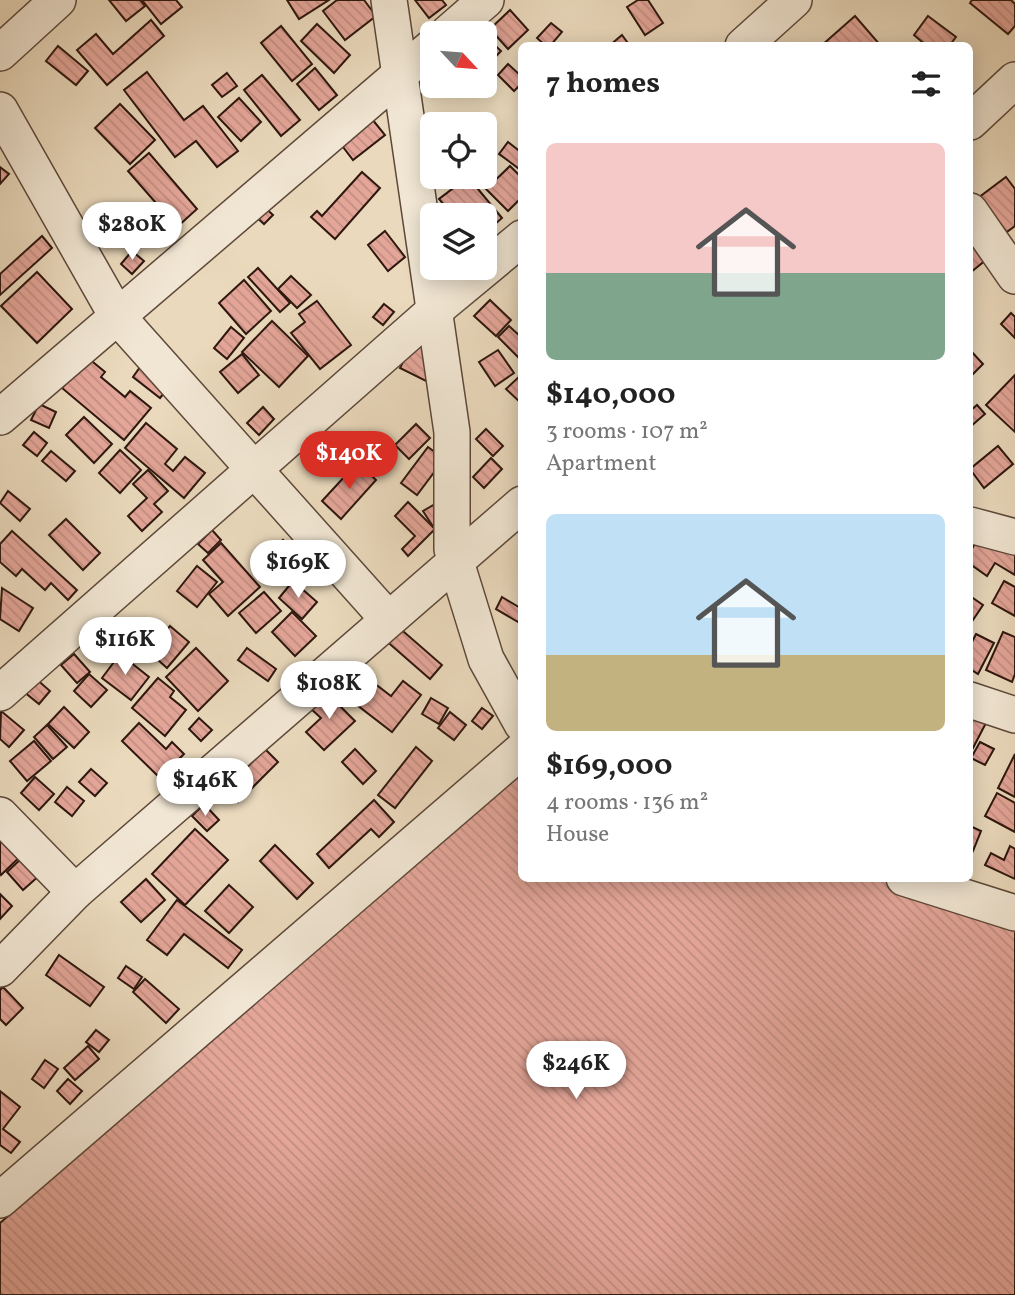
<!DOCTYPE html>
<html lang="en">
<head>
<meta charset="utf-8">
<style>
  body { margin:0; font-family:Vollkorn,serif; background:#f2f2f2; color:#222; height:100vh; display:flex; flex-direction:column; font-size:26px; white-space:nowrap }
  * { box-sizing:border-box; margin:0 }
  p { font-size:23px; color:#767676 }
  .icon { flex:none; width:38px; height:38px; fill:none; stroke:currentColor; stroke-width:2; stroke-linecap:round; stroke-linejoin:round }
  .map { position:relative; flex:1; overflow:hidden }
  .panel { position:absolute; left:518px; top:42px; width:455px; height:840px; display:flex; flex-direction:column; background:#fff; border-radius:10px; box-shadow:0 4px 18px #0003 }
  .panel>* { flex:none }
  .needle { width:46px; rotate:116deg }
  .fabs { position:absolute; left:420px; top:21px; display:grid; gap:14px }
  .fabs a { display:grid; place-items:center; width:77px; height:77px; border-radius:10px; background:#fff; box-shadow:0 4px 18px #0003; font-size:35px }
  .price { position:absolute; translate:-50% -60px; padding:0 16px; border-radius:24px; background:#fff; color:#222; font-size:23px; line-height:46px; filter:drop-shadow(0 2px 4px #0008) }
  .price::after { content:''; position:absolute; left:50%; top:42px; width:21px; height:16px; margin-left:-10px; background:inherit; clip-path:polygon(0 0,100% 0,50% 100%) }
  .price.on { background:#d93025; color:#fff }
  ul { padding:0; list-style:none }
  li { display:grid; align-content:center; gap:14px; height:371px; padding:0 28px }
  li span { display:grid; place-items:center; height:217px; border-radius:10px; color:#555 }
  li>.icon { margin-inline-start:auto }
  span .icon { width:126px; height:126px; fill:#fffc; stroke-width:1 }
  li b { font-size:30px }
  h2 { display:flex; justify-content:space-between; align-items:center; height:84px; padding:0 28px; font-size:30px }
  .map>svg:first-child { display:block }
</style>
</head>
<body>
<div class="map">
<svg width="1015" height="1295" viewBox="0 0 1015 1295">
  <defs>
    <pattern id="building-back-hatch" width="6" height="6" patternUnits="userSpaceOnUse" patternTransform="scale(1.75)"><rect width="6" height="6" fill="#e4a699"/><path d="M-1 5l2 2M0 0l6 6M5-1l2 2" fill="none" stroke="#c48e83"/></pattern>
  </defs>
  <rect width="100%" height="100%" fill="#ead9bc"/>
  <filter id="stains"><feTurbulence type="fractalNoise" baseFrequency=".00286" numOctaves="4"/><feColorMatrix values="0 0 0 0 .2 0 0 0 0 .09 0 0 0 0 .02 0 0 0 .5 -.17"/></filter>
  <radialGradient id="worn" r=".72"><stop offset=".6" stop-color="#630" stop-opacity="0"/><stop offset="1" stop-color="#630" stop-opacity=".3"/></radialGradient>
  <g fill="url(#building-back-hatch)" stroke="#2e170e" stroke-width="2">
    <path d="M109,0H140L145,6L126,21Z"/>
    <path d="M142,0H176L182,7L161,24Z"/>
    <path d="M287,0H329L299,19Z"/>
    <path d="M337,0H364L376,16L345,40L323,11Z"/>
    <path d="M415,0H442L446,5L429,18Z"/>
    <path d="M638,0H648L663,23L645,35L627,7Z"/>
    <path d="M972,0H1011L1015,4V26L1008,34L970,3Z"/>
    <path d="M510,10L528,30L508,49L490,29Z"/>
    <path d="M855,16L881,46H821Z"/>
    <path d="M928,16L956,37L949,46H927L914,35Z"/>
    <path d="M151,20L164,36L107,85L77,50L96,34L113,54Z"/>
    <path d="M551,23L562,32L550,46H546L537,38Z"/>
    <path d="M317,24L350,55L334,73L301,41Z"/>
    <path d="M281,26L312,64L292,81L261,43Z"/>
    <path d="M622,35L630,46H609Z"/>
    <path d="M485,36L501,51L485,68Z"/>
    <path d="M58,46L88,71L76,85L46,61Z"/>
    <path d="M508,64L522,77V83L514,91L498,75Z"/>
    <path d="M315,68L337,95L319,110L297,84Z"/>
    <path d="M147,72L184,120L203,106L238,151L217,167L196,141L175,157L124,90Z"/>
    <path d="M227,73L237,86L222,97L212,85Z"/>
    <path d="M262,75L300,120L281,136L244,90Z"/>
    <path d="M239,98L261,122L241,141L218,117Z"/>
    <path d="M120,104L155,140L130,164L95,128Z"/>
    <path d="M372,119L385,135L353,160L340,143Z"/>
    <path d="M508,142L522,153V163L518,168L499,154Z"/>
    <path d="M149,153L197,209L177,227L128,171Z"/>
    <path d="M510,166L522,178V197L508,211L486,189Z"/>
    <path d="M0,167L9,174L0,184Z"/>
    <path d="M362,172L380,188L335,239L311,217L317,211L322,216Z"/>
    <path d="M468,177L502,218L485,233V215H452L439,199Z"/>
    <path d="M1006,177L1015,189V226L1004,234L978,198Z"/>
    <path d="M260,203L273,215L264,224L251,212Z"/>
    <path d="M385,231L405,257L388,271L368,245Z"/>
    <path d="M42,236L52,248L0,295V274Z"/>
    <path d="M970,238L987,259L970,273Z"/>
    <path d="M132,251L144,261L132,274L121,264Z"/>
    <path d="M258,268L290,303L280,312L248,277Z"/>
    <path d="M37,272L72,309L37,343L1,306Z"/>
    <path d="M291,276L311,295L297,308L278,289Z"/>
    <path d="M244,280L271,311L246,334L219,303Z"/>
    <path d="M490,300L511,320L496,336L474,316Z"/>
    <path d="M317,301L351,345L320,369L291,333L305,322L299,314Z"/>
    <path d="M384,304L394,312L383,325L373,317Z"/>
    <path d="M1011,313L1015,317V338L1001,324Z"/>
    <path d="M272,321L308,356L279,387L242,352Z"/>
    <path d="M509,326L522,338V361L498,337Z"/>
    <path d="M231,327L244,338L227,359L214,348Z"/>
    <path d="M413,342L439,356L426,381L400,368Z"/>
    <path d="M498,350L514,373L495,386L479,362Z"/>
    <path d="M970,350L983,364L970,377Z"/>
    <path d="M242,354L259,375L238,393L220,372Z"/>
    <path d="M88,358L105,372L101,377L125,397L130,391L151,408L124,440L62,388Z"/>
    <path d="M145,360L173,382L160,398L133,377Z"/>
    <path d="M522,374V404L506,389Z"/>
    <path d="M1015,375V432L986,405Z"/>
    <path d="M39,404L56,412L49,428L31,420Z"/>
    <path d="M977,405L985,414L970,427V411Z"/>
    <path d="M263,407L274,419L259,435L247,423Z"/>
    <path d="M84,417L112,444L94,463L66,435Z"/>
    <path d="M146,423L177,449L165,464L173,471L185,457L205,473L184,498L125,448Z"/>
    <path d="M416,424L430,438L409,459L395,445Z"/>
    <path d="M486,429L503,446L493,456L476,439Z"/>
    <path d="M34,432L47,443L37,456L23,445Z"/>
    <path d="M998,446L1013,464L984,488L970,469Z"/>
    <path d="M428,447L444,459L417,495L401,483Z"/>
    <path d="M120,450L141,470L120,493L99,473Z"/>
    <path d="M51,451L75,471L66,481L42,461Z"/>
    <path d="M491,458L502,469L484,488L473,477Z"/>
    <path d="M358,462L376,480L341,519L322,501Z"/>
    <path d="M148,470L168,491L154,504L162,512L142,531L128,516L147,498L133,484Z"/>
    <path d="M8,491L30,509L20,521L0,503Z"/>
    <path d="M408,502L435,529L408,556L402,549L415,536L395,516Z"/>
    <path d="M435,504L446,521L434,528L423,511Z"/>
    <path d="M991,517L1015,532V575L995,563L987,576L970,564V552Z"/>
    <path d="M66,519L100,553L83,570L49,535Z"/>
    <path d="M212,530L221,540L208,553L198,544Z"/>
    <path d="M12,531L77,590L68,600L51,583L45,590L22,569L16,576L0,562V544Z"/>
    <path d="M283,540L295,553L281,566L268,553Z"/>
    <path d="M221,543L260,587L228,616L209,594L223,582L203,560Z"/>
    <path d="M197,566L217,582L197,607L177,591Z"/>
    <path d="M293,581L317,602L302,619L279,598Z"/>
    <path d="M1004,581L1015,587V616L992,603Z"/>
    <path d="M2,588L33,608L19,631L0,619Z"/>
    <path d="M264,592L281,611L256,633L239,613Z"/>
    <path d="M970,596L983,605L973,620L970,617Z"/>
    <path d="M502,597L522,609V616L518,622L496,609Z"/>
    <path d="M292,612L316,636L295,656L272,632Z"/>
    <path d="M105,623L126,640L112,657L91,639Z"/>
    <path d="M396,625L442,665L430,679L384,639Z"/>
    <path d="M170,626L189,642L167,668L148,651Z"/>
    <path d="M1003,632L1015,637V674L1012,682L986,670Z"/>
    <path d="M976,634L994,643L978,674L970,669V646Z"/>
    <path d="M196,648L228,681L198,711L166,677Z"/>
    <path d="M247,648L276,669L268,681L238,660Z"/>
    <path d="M74,654L90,672L77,683L61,665Z"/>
    <path d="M120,654L149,677L131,700L102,678Z"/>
    <path d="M361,673L391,696L403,681L421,695L392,732L344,695Z"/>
    <path d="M89,674L107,690L91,707L74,691Z"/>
    <path d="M34,677L50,691L39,704L23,691Z"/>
    <path d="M158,678L174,691L170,697L186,710L165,736L132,708Z"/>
    <path d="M326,692L355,721L324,750L306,732L321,718L310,708Z"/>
    <path d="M431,698L448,708L439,724L422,714Z"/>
    <path d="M64,707L89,732L74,748L48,724Z"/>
    <path d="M482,708L493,716L482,729L472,721Z"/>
    <path d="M1,711L24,730L9,747L0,739Z"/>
    <path d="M450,712L466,725L454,740L438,728Z"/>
    <path d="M970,713L987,721L973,748L970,746Z"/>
    <path d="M199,718L212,730L201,741L189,729Z"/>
    <path d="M139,723L166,749L172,742L184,754L160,778L122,741Z"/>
    <path d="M47,725L67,747L53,759L34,737Z"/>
    <path d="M34,741L51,761L27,781L10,761Z"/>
    <path d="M980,742L994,749L985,765L971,758Z"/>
    <path d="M416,747L432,761L395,808L378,795Z"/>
    <path d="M265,749L278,762L238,802L225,790Z"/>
    <path d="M355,749L376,771L363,784L342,762Z"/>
    <path d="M1015,754V797L998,788Z"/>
    <path d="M91,769L107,783L95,796L79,782Z"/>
    <path d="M522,771V878H905L1015,913V1295H0V1223Z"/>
    <path d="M35,777L54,794L39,810L21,793Z"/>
    <path d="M67,787L84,801L72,816L55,802Z"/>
    <path d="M997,793L1015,803V832L985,816Z"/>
    <path d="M374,800L394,822L379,837L371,829L329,868L317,854Z"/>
    <path d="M204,804L219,820L207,831L192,816Z"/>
    <path d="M970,826L981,831L973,851L970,849Z"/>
    <path d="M195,829L228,860L185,905L152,874Z"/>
    <path d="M0,834L27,850L1,875L0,873Z"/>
    <path d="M275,845L313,883L297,899L260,861Z"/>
    <path d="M1010,846L1015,849V879L985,865L991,853L1004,860Z"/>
    <path d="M24,856L40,875L23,890L7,872Z"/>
    <path d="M146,879L165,900L141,922L121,902Z"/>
    <path d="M229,885L253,907L229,933L205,911Z"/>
    <path d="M0,894L12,906L0,919Z"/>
    <path d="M177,900L242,950L228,968L184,934L167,955L147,940Z"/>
    <path d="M59,955L104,987L90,1006L46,975Z"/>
    <path d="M126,966L142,977L134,989L118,978Z"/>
    <path d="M145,979L179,1009L166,1023L133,992Z"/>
    <path d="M3,987L23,1008L6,1025L0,1019V990Z"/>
    <path d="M96,1030L109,1040L99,1052L86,1042Z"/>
    <path d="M88,1046L99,1059L75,1080L64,1068Z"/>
    <path d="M45,1060L58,1069L44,1088L32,1079Z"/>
    <path d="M68,1079L82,1091L70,1104L57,1091Z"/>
    <path d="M0,1091L20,1107L3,1129L20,1142L11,1153L0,1145Z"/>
  </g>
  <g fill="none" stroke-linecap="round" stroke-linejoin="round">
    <g stroke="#5d483a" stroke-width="38">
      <g id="minor">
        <path d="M389,0L452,432V549L486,659L522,724"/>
        <path d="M448,33L486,0"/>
        <path d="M743,46L794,0"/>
        <path d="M0,53L58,0"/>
        <path d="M0,110L117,316L388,619"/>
        <path d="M970,122L1015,80"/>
        <path d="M970,211L1015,276"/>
        <path d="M0,417L432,47"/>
        <path d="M970,525L1015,537"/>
        <path d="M0,693L434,311L522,238"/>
        <path d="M970,700L1015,715"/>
        <path d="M0,815L75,892"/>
        <path d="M904,878L1015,913"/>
        <path d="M0,969L75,892L522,504"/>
        <path d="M0,1200L522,750"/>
      </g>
    </g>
    <use href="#minor" stroke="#f1e6d3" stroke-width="35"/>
  </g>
  <rect width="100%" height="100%" filter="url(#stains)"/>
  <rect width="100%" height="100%" fill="url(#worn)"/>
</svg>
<div class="fabs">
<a><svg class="needle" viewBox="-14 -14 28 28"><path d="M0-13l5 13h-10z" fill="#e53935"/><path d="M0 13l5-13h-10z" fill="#767676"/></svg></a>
<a><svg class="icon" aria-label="locate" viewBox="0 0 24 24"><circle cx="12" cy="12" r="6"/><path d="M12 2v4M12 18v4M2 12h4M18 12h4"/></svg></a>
<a><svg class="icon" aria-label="layers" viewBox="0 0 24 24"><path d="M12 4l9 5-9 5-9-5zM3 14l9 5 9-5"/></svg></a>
</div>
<b class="price" style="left:132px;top:262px">$280K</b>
<b class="price on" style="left:349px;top:491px">$140K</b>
<b class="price" style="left:298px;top:600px">$169K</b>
<b class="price" style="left:125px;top:677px">$116K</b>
<b class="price" style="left:329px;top:721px">$108K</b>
<b class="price" style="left:205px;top:818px">$146K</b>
<b class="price" style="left:576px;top:1101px">$246K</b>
<section class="panel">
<h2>7 homes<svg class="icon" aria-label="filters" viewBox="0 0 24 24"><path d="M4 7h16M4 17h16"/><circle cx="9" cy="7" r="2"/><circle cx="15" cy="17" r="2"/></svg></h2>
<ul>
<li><span style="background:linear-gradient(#f6c9c9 60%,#7fa58c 0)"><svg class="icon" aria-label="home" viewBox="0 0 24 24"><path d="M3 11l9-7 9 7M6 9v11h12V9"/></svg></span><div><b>$140,000</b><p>3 rooms · 107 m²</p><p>Apartment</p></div></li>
<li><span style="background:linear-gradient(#bfe0f5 65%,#c2b280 0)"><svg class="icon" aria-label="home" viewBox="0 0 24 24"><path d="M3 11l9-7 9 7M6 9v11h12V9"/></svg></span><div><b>$169,000</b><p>4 rooms · 136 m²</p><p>House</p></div></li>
</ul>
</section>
</div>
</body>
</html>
